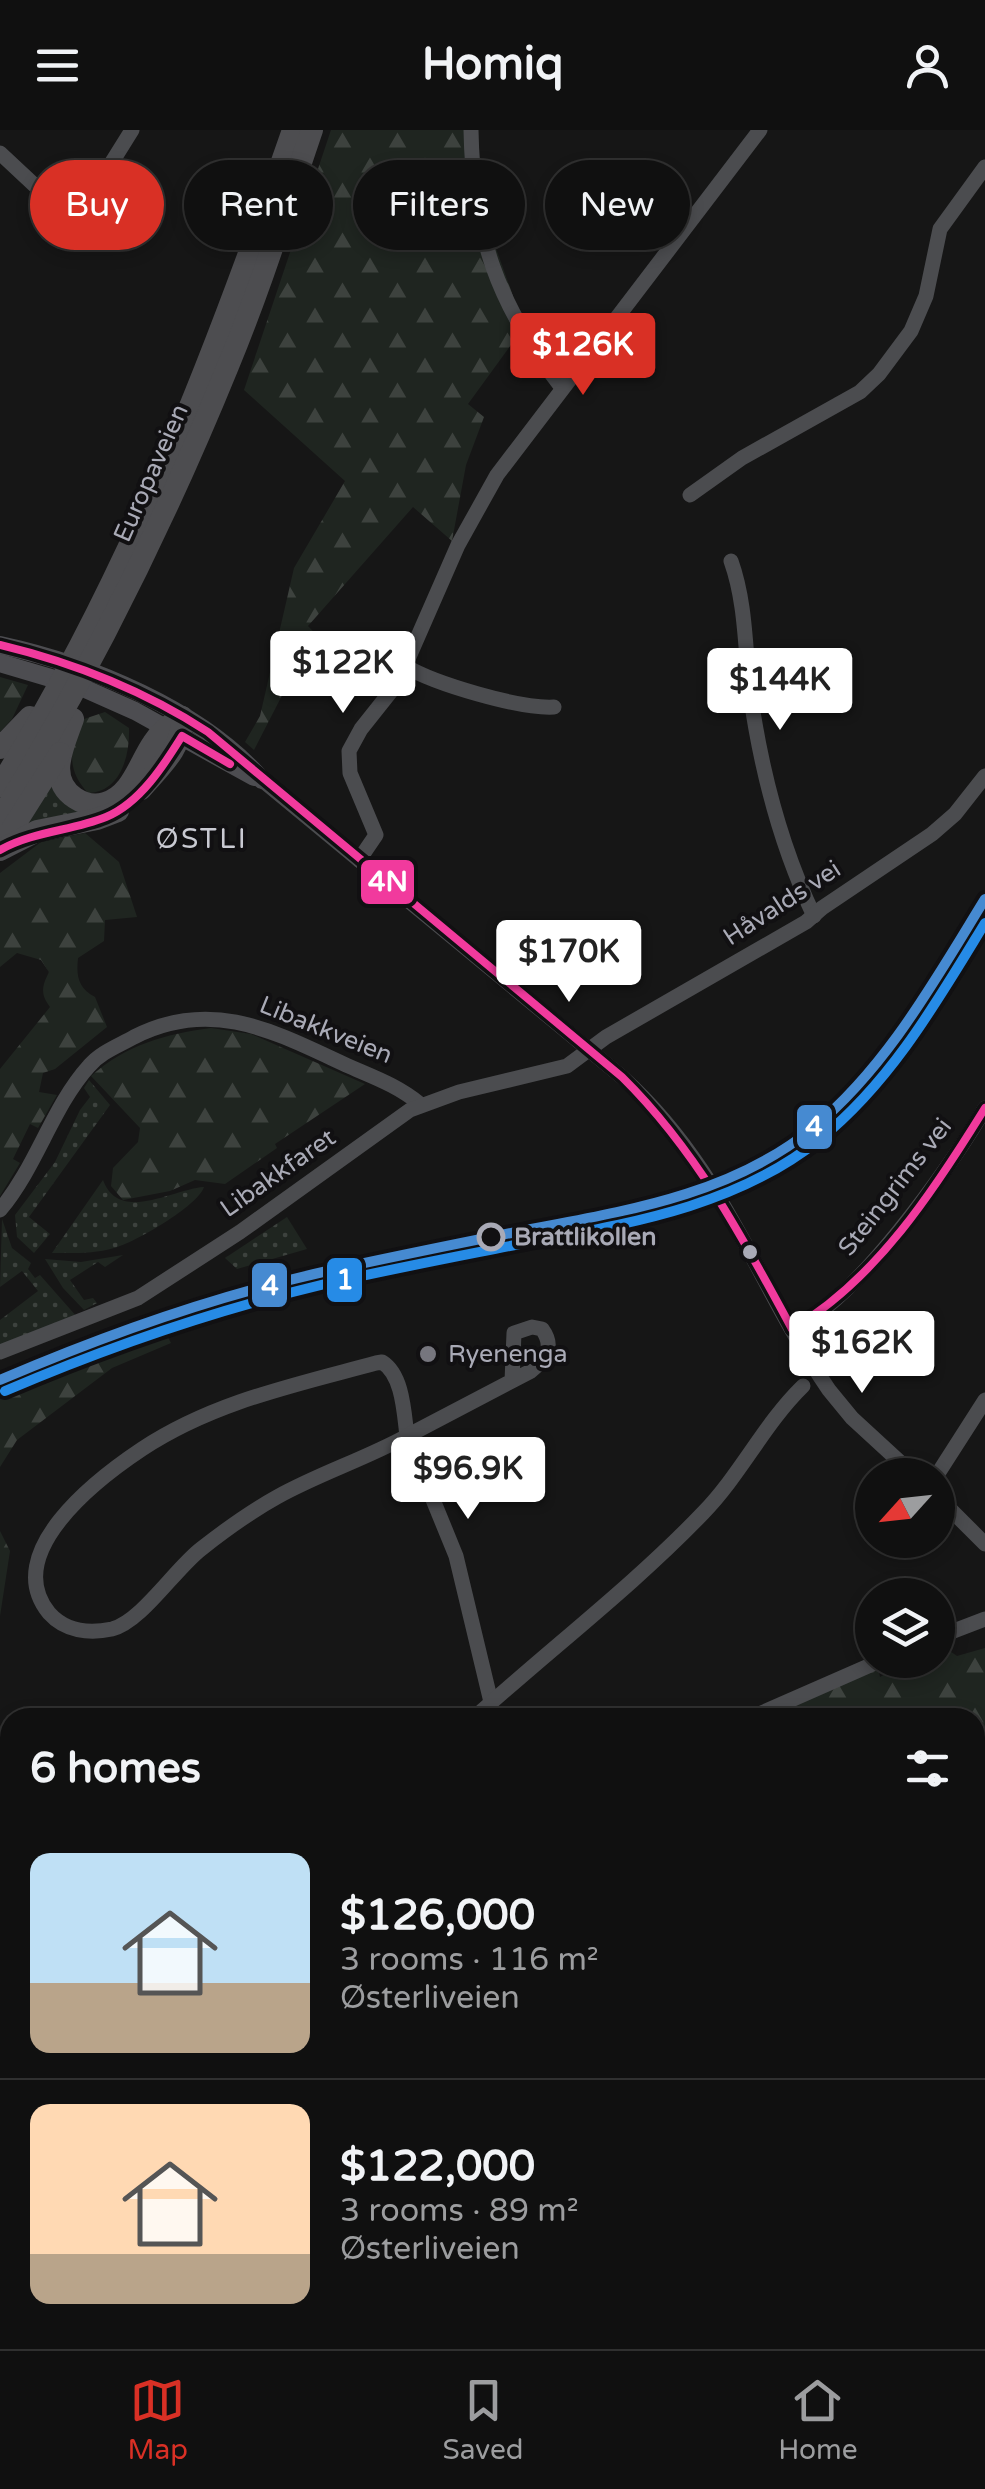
<!DOCTYPE html>
<html lang="en">
<head>
<meta charset="utf-8">
<style>
  body { margin:0; font-family:"Varela Round",sans-serif; background:#191919; color:#f1f3f6; height:100vh; display:flex; flex-direction:column; font-size:38px; white-space:nowrap }
  * { box-sizing:border-box; margin:0 }
  p { font-size:32px; color:#9c9d9f }
  .icon { flex:none; width:55px; height:55px; fill:none; stroke:currentColor; stroke-width:2; stroke-linecap:round; stroke-linejoin:round }
  .map { position:relative; flex:1; overflow:hidden }
  .side { position:absolute; left:0px; top:1578px; width:985px; height:642px; display:flex; flex-direction:column; background:#101010; border-radius:30px 30px 0 0; box-shadow:0 5px 15px #0003,0 0 0 2px #303030 }
  .side>* { flex:none }
  .guide { position:absolute; left:30px; top:30px; width:925px; height:90px; display:flex; gap:20px }
  .needle { width:65px; rotate:243deg }
  .controls { position:absolute; left:855px; top:1328px; display:grid; gap:20px }
  .controls a { display:grid; place-items:center; width:100px; height:100px; border-radius:50%; background:#101010; box-shadow:0 5px 15px #0003,0 0 0 2px #303030; font-size:50px }
  .price { position:absolute; translate:-50% -85px; padding:0 22px; border-radius:10px; background:#fff; color:#222; font-size:32px; line-height:65px; filter:drop-shadow(0 2px 5px #0008) }
  .price::after { content:''; position:absolute; left:50%; top:60px; width:30px; height:22px; margin-left:-15px; background:inherit; clip-path:polygon(0 0,100% 0,50% 100%) }
  .price.selected { background:#d93025; color:#fff }
  ul { padding:0; list-style:none }
  li { display:flex; align-items:center; gap:30px; height:250px; padding:0 30px }
  li+li { border-top:2px solid #303030 }
  li span { display:grid; place-items:center; flex:none; width:280px; height:200px; border-radius:20px; color:#555 }
  li>.icon { margin-inline-start:auto }
  span .icon { width:120px; height:120px; fill:#fffc; stroke-width:1 }
  li b { font-size:42px }
  h2 { display:flex; justify-content:space-between; align-items:center; height:120px; padding:0 30px; font-size:42px }
  .tag { padding:0 35px; border-radius:45px; background:#101010; box-shadow:0 5px 15px #0003,0 0 0 2px #303030; font-size:35px; line-height:90px }
  .tag.selected { background:#d93025; color:#fff }
  header { display:flex; justify-content:space-between; align-items:center; height:130px; padding:0 30px; background:#101010; font-size:45px; font-weight:700 }
  .dock { display:flex; justify-content:space-around; align-items:center; height:140px; border-top:2px solid #303030; background:#101010; font-size:28px; color:#9c9d9f }
  .dock a { display:grid; justify-items:center; gap:5px }
  .dock .selected { color:#d93025 }
  .map>svg:first-child { display:block }
</style>
</head>
<body>
<header><svg class="icon" aria-label="menu" viewBox="0 0 24 24"><path d="M4 6h16M4 12h16M4 18h16"/></svg>Homiq<svg class="icon" aria-label="person" viewBox="0 0 24 24"><circle cx="12" cy="8" r="4"/><path d="M4 21q1-7 8-7t8 7"/></svg></header>
<div class="map">
<svg width="985" height="2219" viewBox="0 0 985 2219">
  <defs>
    <pattern id="green-dots" width="8" height="8" patternUnits="userSpaceOnUse" patternTransform="scale(2.5)"><rect width="8" height="8" fill="#1f2520"/><path d="M2 2h.1M6 6h.1" fill="none" stroke="#3d423e" stroke-width="1.8" stroke-linecap="round"/></pattern>
    <pattern id="forest-firs" width="22" height="20" patternUnits="userSpaceOnUse" patternTransform="scale(2.5)"><rect width="22" height="20" fill="#1f2520"/><path d="M5 1l3.5 6h-7zM16 11l3.5 6h-7z" fill="#3d423e"/></pattern>
  </defs>
  <rect width="100%" height="100%" fill="#161616"/>
  <g fill="url(#green-dots)">
    <path d="M49,649L90,680L21,701Z"/>
    <path d="M89,950L110,975L29,1087L50,1104L34,1123L17,1107L15,1085L55,1032L80,980L90,967L84,958Z"/>
    <path d="M103,1050C119,1094 173,1059 204,1057C198,1076 134,1113 114,1118C94,1124 73,1123 52,1123Z"/>
    <path d="M287,1087L307,1119L237,1139L225,1128Z"/>
    <path d="M2,1089L12,1118L31,1133L28,1139L35,1148L40,1145L77,1187L0,1215V1190L38,1161L22,1141L0,1157Z"/>
    <path d="M123,1125L105,1137L98,1132L70,1150L84,1170L93,1168L97,1173L84,1180L63,1158L45,1129L81,1132Z"/>
  </g>
  <g fill="url(#forest-firs)">
    <path d="M331,0H474L487,93L524,197L468,274L484,287L466,335L452,411L413,377L308,496L337,526L293,544L254,620L245,612L260,586L294,438L345,351L244,260Z"/>
    <path d="M0,547L28,555L12,589L0,602Z"/>
    <path d="M105,582L129,598C130,625 121,662 88,663C65,638 70,617 84,589Z"/>
    <path d="M85,703L119,732L137,787L105,790L104,811L78,828C76,846 78,858 95,867L107,897L55,939L43,943L39,962L57,965L38,998L30,994L13,1029L20,1033L0,1066V939L50,877C40,864 42,856 49,842L41,830L17,823L0,837V743L41,712Z"/>
    <path d="M211,898L251,904L365,954L275,1014L277,1018L225,1054L195,1050L170,1061L123,1070L111,1056L113,1038L138,1012L140,998L91,946C126,915 165,904 211,898Z"/>
    <path d="M162,1196L171,1213L112,1238L17,1310L0,1337V1268L57,1238Z"/>
    <path d="M0,1401L10,1421L0,1486Z"/>
    <path d="M944,1517L957,1526L985,1518V2219H329L334,2210H975V1588L767,1587L878,1538L880,1547L911,1530H938V1519Z"/>
    <path d="M0,2084L10,2098V2210H38L25,2219H0Z"/>
    <path d="M45,2210H80L91,2219H45L40,2214Z"/>
  </g>
  <g fill="none" stroke-linecap="round" stroke-linejoin="round">
    <g stroke="#4b4c4f" stroke-width="15">
      <path d="M471,0C473,106 498,175 562,258"/>
      <path d="M0,23L61,80L71,83L84,77L132,0"/>
      <path d="M690,365L742,328L860,262L879,244L911,201L926,166L940,99L985,37"/>
      <path d="M731,431C746,473 745,519 750,562C761,640 780,715 814,786"/>
      <path d="M405,536C435,554 520,579 554,577"/>
      <path d="M262,650L622,947C724,1038 755,1152 829,1260L852,1288L914,1345"/>
      <path d="M359,730L376,705L350,643L349,621L361,599L392,560L405,536L458,415L497,345L760,0"/>
      <path d="M0,1080C37,1036 52,977 89,936C101,922 118,916 134,907C212,867 275,902 346,935C373,947 397,955 420,974"/>
      <path d="M792,1199C854,1173 951,1037 985,978"/>
      <path d="M0,1222L138,1168L240,1102L410,980L459,962L567,936L606,907L806,792L822,778L932,704L955,684L985,646"/>
      <path d="M376,1233L382,1232C403,1245 404,1283 407,1306C365,1329 318,1344 277,1367C250,1382 225,1400 201,1419C175,1439 141,1492 112,1499C89,1504 65,1501 49,1483C0,1423 97,1349 142,1319C213,1272 295,1255 376,1233Z"/>
      <path d="M937,1345L985,1270"/>
      <path d="M938,1367L985,1414"/>
      <path d="M938,1507L985,1489"/>
      <path d="M491,1572L456,1426L407,1306L531,1241C546,1229 555,1217 542,1199L532,1197L514,1203L512,1251"/>
      <path d="M474,1588C550,1519 632,1457 703,1383C741,1344 764,1294 803,1256"/>
      <path d="M750,1588L882,1530"/>
      <path d="M0,1849L10,1828"/>
      <path d="M0,1954L10,1970"/>
      <path d="M12,2219L25,2210"/>
      <path d="M318,2219L323,2210"/>
    </g>
    <g stroke="#4d4d51" stroke-width="18">
      <path d="M0,515C89,534 201,580 262,650"/>
      <path d="M0,533L81,557L135,581L254,647"/>
    </g>
    <g stroke="#4d4d50" stroke-width="22">
      <path d="M73,589C64,615 46,649 75,668C84,674 95,676 105,673C132,665 139,633 153,613C159,603 172,593 182,587"/>
      <path d="M0,618L30,587"/>
      <path d="M0,656C128,451 214,228 293,0"/>
      <path d="M141,659C159,638 184,617 182,587"/>
      <path d="M0,689C89,544 164,393 228,236C260,159 285,79 312,0"/>
      <path d="M0,718L60,623"/>
      <path d="M0,720L37,701L97,689L118,681"/>
    </g>
    <g stroke="#111012" stroke-width="15">
      <g id="bus-1">
        <path d="M0,515C75,533 143,560 208,602L622,947C696,1020 743,1108 792,1199"/>
        <path d="M0,720C34,701 71,701 106,687C140,673 164,635 182,606L230,634"/>
        <path d="M792,1199C876,1150 935,1059 985,978"/>
      </g>
    </g>
    <use href="#bus-1" stroke="#f13a9d" stroke-width="8"/>
    <g stroke="#111012" stroke-width="18">
      <path id="metro-1" d="M0,1250C105,1205 211,1167 323,1142C387,1128 451,1115 516,1102C619,1082 729,1067 813,998C887,937 935,850 985,769"/>
    </g>
    <g stroke="#111012" stroke-width="18">
      <path id="metro-2" d="M5,1261C108,1217 212,1181 321,1155C390,1139 460,1126 530,1112C631,1093 737,1076 820,1009C891,952 938,870 985,793"/>
    </g>
    <use href="#metro-1" stroke="#468ad1" stroke-width="10"/>
    <use href="#metro-2" stroke="#268be6" stroke-width="10"/>
  </g>
  <circle fill="#111012" stroke="#a9aab6" stroke-width="5" cx="491" cy="1107" r="12"/>
  <circle fill="#a9aab6" stroke="#111012" stroke-width="4" cx="750" cy="1122" r="9"/>
  <circle fill="#76767e" stroke="#111012" stroke-width="4" cx="428" cy="1224" r="10"/>
  <g text-anchor="middle" dominant-baseline="central" stroke-width="8" stroke-linejoin="round" paint-order="stroke">
    <g font-size="25" fill="#a9aab6" stroke="#111012">
      <text transform="translate(151 343) rotate(-66)">Europaveien</text>
      <text transform="translate(782 773) rotate(-33)">Håvalds vei</text>
      <text transform="translate(326 900) rotate(22)">Libakkveien</text>
      <text transform="translate(278 1043) rotate(-35)">Libakkfaret</text>
      <text transform="translate(895 1057) rotate(-52)">Steingrims vei</text>
    </g>
    <g font-size="25" font-weight="bold" fill="#a9aab6" stroke="#111012" text-anchor="start">
      <text x="514" y="1107">Brattlikollen</text>
    </g>
    <g font-size="25" fill="#a9aab6" stroke="#111012" text-anchor="start">
      <text x="448" y="1224">Ryenenga</text>
    </g>
    <g font-size="28" letter-spacing="2.5" fill="#c9cad2" stroke="#111012">
      <text x="202" y="709">ØSTLI</text>
    </g>
  </g>
  <g stroke="#111012" stroke-width="4">
    <rect x="359" y="728" width="57" height="48" rx="10" fill="#f13a9d"/>
    <rect x="795" y="973" width="39" height="48" rx="10" fill="#468ad1"/>
    <rect x="325" y="1126" width="39" height="48" rx="10" fill="#268be6"/>
    <rect x="250" y="1131" width="39" height="48" rx="10" fill="#468ad1"/>
  </g>
  <g font-size="28" text-anchor="middle" font-weight="bold" fill="#fff">
    <text x="388" y="761">4N</text>
    <text x="814" y="1006">4</text>
    <text x="345" y="1159">1</text>
    <text x="270" y="1165">4</text>
  </g>
</svg>
<div class="controls">
<a><svg class="needle" viewBox="-14 -14 28 28"><path d="M0-13l5 13h-10z" fill="#e53935"/><path d="M0 13l5-13h-10z" fill="#9c9d9f"/></svg></a>
<a><svg class="icon" aria-label="layers" viewBox="0 0 24 24"><path d="M12 4l9 5-9 5-9-5zM3 14l9 5 9-5"/></svg></a>
</div>
<b class="price selected" style="left:583px;top:268px">$126K</b>
<b class="price" style="left:343px;top:586px">$122K</b>
<b class="price" style="left:780px;top:603px">$144K</b>
<b class="price" style="left:569px;top:875px">$170K</b>
<b class="price" style="left:862px;top:1266px">$162K</b>
<b class="price" style="left:468px;top:1392px">$96.9K</b>
<div class="guide">
<a class="tag selected">Buy</a>
<a class="tag">Rent</a>
<a class="tag">Filters</a>
<a class="tag">New</a>
</div>
<section class="side">
<h2>6 homes<svg class="icon" aria-label="filters" viewBox="0 0 24 24"><path d="M4 7h16M4 17h16"/><circle cx="9" cy="7" r="2"/><circle cx="15" cy="17" r="2"/></svg></h2>
<ul>
<li><span style="background:linear-gradient(#bfe0f5 65%,#b9a48a 0)"><svg class="icon" aria-label="home" viewBox="0 0 24 24"><path d="M3 11l9-7 9 7M6 9v11h12V9"/></svg></span><div><b>$126,000</b><p>3 rooms · 116 m²</p><p>Østerliveien</p></div></li>
<li><span style="background:linear-gradient(#ffd9b3 75%,#b9a48a 0)"><svg class="icon" aria-label="home" viewBox="0 0 24 24"><path d="M3 11l9-7 9 7M6 9v11h12V9"/></svg></span><div><b>$122,000</b><p>3 rooms · 89 m²</p><p>Østerliveien</p></div></li>
</ul>
</section>
</div>
<nav class="dock">
<a class="selected"><svg class="icon" aria-label="map" viewBox="0 0 24 24"><path d="M3 6l6-2 6 2 6-2v14l-6 2-6-2-6 2zM9 4v14M15 6v14"/></svg>Map</a>
<a><svg class="icon" aria-label="saved" viewBox="0 0 24 24"><path d="M7 4h10v16l-5-4-5 4z"/></svg>Saved</a>
<a><svg class="icon" aria-label="home" viewBox="0 0 24 24"><path d="M3 11l9-7 9 7M6 9v11h12V9"/></svg>Home</a>
</nav>
</body>
</html>
